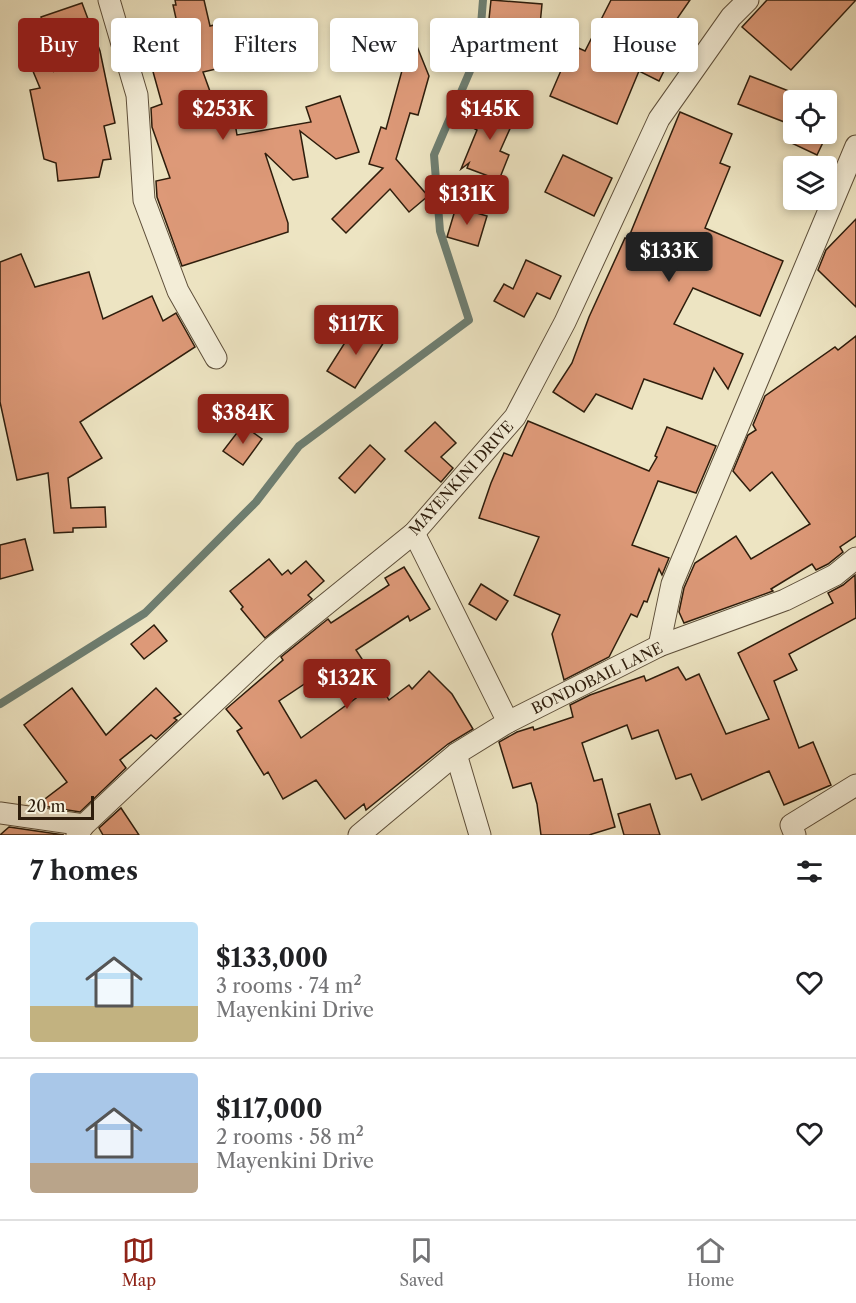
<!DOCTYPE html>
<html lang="en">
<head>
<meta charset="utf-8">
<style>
  body { margin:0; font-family:"Libre Caslon Text",serif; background:#f2f2f2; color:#202124; height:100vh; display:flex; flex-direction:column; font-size:22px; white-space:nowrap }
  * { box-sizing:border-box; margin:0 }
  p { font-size:20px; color:#757577 }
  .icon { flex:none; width:33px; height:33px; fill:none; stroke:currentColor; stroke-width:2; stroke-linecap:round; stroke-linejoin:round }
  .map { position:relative; height:835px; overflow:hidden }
  .side { display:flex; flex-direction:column; background:#fff; flex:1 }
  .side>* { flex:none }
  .guide { position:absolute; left:18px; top:18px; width:820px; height:54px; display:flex; gap:12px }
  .tools { position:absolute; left:783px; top:90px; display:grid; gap:12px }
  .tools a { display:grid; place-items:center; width:54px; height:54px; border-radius:6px; background:#fff; box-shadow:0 3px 9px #0003; font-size:30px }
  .scale { position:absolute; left:18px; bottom:15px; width:76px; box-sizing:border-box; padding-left:6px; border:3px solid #2e1d0c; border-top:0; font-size:16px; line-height:21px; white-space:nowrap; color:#2e1d0c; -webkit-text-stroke:4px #f3edd7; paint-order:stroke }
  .price { position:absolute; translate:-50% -51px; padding:0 14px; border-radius:6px; background:#8f2418; color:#fff; font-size:20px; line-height:39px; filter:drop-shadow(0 2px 3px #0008) }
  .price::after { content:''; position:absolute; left:50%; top:36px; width:18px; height:14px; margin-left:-9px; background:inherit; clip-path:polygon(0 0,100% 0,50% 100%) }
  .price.selected { background:#222; color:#fff }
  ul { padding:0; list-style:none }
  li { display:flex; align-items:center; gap:18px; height:150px; padding:0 30px }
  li+li { border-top:2px solid #e0e0e0 }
  li span { display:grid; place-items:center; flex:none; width:168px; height:120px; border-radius:6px; color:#555 }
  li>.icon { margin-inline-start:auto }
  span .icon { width:72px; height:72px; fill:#fffc; stroke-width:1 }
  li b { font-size:26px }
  h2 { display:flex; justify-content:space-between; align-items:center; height:72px; padding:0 30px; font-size:26px }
  .chip { padding:0 21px; border-radius:6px; background:#fff; box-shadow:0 3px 9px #0003; font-size:21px; line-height:54px }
  .chip.selected { background:#8f2418; color:#fff }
  .dock { display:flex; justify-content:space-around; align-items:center; height:84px; border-top:2px solid #e0e0e0; background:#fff; font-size:16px; color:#757577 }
  .dock a { display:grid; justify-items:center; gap:3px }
  .dock .selected { color:#8f2418 }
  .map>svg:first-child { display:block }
</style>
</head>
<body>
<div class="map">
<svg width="856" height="835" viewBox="0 0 856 835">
  <rect width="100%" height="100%" fill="#ede4c2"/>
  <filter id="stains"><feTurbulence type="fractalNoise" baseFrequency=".00333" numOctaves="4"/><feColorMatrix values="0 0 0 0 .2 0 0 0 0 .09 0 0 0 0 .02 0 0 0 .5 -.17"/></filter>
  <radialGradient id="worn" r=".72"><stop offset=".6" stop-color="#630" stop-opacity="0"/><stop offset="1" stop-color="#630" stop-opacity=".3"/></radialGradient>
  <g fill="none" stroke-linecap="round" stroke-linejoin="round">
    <path stroke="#6e7e71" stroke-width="8" d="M0,704L145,613L256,502L299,446L469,320L440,231L434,155L479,50L483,0"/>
  </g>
  <g fill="#dd9978" stroke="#2e1d0c" stroke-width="1.5" fill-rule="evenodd">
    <path d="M175,0H204L210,26L230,21L232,30L256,24L264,58L203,72L220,119L234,117L237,135L311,122L306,107L340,96L359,152L336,159L300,131L308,177L293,180L265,153L288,223V232L182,266L157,197L156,181L170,178L152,127L151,108L162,104L142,32L177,23L173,5H176Z"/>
    <path d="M491,0L542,4L540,25L489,19Z"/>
    <path d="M611,0H690L663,39L680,48L670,67L667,65L659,81L639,71L617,124L550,96L572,45L585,51Z"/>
    <path d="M767,0H856L791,70L742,27Z"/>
    <path d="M82,3L100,51L115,123L104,126L111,159L103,160L99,177L58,181L56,163L44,159L30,90L40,88L30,64L52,71L40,56L52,51L41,17Z"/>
    <path d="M412,34L429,76L418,115L410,113L396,159L428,196L409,212L390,189L346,233L332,219L383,168L369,164L381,127L386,129Z"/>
    <path d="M750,76L794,93V98L799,100H794V134H826V113L835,117L817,155L785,140L792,125L738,104Z"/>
    <path d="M485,100L517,113L500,151L509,155L499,180L467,168L469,163L461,169L477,130L473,128Z"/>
    <path d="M680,112L732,134L720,163L730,167L705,228L783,261L760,316L693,288L674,324L743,354L728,389L714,368L702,399L644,379L632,409L596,394L584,412L553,392L572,363L589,317L625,238L628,239Z"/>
    <path d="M563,155L612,178L594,216L545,192Z"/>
    <path d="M456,207L487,216L478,246L447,237Z"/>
    <path d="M856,219V307L818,270L826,250Z"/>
    <path d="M21,254L35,287L89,272L103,319L152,296L163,321L176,313L195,347L80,422L102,458L68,478L71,508L105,507L106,527L73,528V532L54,533L48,473L17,480L0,402V262Z"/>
    <path d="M526,260L561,276L550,299L537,293L524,317L494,301L504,284L513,289Z"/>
    <path d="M356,325L384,342L355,388L327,371Z"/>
    <path d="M856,336V536L840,547L843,552L828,564L816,570L812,564L771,589L773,591L684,623L679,612L684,588L695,563L736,536L751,559L810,524L772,472L750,491L733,471L748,435L756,430L753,425L765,396L835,347L838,350Z"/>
    <path d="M528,421L649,471L657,457L655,456L667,427L716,446L696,493L658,481L632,545L669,558L662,575L659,569L647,602L644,601L637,617L631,614L609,657L564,680L552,634L560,615L514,595L539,537L479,518L491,483L504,453L512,456Z"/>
    <path d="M435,422L456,443L441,457L453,468L441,482L405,451Z"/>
    <path d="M243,425L262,439L243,465L223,451Z"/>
    <path d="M370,445L385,459L355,493L339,478Z"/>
    <path d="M25,539L33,570L0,579V545Z"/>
    <path d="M269,559L282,575L288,570L291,574L306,561L324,581L308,595L312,599L265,638L241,609L243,607L230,591Z"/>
    <path d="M404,567L430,609L410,621L408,616L356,650L389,700L409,685L412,689L429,671L452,694L473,729L448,744L366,810L364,804L345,819L316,780L283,799L268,772L264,775L237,731L242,728L226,709L283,660L281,657L328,619L331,623L389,585L385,578ZM333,665L356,698L301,738L279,701Z"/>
    <path d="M855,575L856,618L789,654L797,670L774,681L799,748L813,742L831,785L784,805L769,771L702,800L691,774L676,779L658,730L632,739L627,725L582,743L594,781L602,779L615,827L589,835H541L537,804L531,783L513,788L499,742L517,732L533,727L534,730L573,717L570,705L590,695L644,676L646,681L678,667L686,680L699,674L726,734L769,719L738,653L833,603L828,593L843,585Z"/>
    <path d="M481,584L508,601L496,620L469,604Z"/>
    <path d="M154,625L167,641L144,659L131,644Z"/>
    <path d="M72,688L106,735L156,688L181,714L174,718L177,720L156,739L151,735L120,760L126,768L80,812L37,805L67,782L24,725Z"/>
    <path d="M650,804L660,835H624L618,814Z"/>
    <path d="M121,808L139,835H103L99,828Z"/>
    <path d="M9,827L64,835H0Z"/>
  </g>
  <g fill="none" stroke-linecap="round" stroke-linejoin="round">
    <g stroke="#5e4f3a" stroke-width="23">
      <g id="street">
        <path d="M109,0L137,95L144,200L178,291L216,358"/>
        <path d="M414,533L508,722"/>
        <path d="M659,646L672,584L856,146"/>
        <path d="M456,754L480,835"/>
        <path d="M0,813L84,825"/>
        <path d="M77,835L84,825L272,648L414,533L515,417L565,322L659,119L731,17L748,0"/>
        <path d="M359,835L456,754L508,722L659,646L785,600L835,575L856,558"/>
        <path d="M795,835L791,825L856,785"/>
      </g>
    </g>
    <use href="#street" stroke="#f3edd7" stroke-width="21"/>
  </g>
  <g text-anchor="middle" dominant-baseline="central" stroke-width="4.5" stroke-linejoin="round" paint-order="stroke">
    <g font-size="15" fill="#2e1d0c" stroke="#f3edd7">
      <text transform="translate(461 478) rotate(-48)">MAYENKINI DRIVE</text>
      <text transform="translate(597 678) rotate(-26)">BONDOBAIL LANE</text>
    </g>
  </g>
  <rect width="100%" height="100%" filter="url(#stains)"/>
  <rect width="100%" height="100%" fill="url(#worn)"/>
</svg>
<div class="tools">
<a><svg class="icon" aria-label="locate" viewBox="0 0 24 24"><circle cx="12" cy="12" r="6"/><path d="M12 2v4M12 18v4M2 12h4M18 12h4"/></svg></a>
<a><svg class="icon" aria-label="layers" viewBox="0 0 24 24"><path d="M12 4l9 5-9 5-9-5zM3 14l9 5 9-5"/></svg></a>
</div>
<div class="scale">20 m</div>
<b class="price" style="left:223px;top:141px">$253K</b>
<b class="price" style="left:490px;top:141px">$145K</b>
<b class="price" style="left:467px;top:226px">$131K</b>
<b class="price selected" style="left:669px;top:283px">$133K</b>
<b class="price" style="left:356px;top:356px">$117K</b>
<b class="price" style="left:243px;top:445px">$384K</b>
<b class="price" style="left:347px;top:710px">$132K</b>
<div class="guide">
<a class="chip selected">Buy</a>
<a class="chip">Rent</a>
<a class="chip">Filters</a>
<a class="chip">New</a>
<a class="chip">Apartment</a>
<a class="chip">House</a>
</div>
</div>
<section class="side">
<h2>7 homes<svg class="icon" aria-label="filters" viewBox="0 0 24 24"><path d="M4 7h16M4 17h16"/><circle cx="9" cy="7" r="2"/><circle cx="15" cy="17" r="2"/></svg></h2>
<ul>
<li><span style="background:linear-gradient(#bfe0f5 70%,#c2b280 0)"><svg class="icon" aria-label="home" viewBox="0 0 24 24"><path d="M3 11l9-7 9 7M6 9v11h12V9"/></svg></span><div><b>$133,000</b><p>3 rooms · 74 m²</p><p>Mayenkini Drive</p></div><svg class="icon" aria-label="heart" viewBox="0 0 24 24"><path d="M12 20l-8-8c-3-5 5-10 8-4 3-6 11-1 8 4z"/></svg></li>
<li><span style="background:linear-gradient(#a9c7e8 75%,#b9a48a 0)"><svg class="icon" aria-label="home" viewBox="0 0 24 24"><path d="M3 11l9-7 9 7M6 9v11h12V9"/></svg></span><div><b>$117,000</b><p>2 rooms · 58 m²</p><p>Mayenkini Drive</p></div><svg class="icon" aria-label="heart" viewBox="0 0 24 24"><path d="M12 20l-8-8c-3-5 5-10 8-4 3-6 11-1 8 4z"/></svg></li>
</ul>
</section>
<nav class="dock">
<a class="selected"><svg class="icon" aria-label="map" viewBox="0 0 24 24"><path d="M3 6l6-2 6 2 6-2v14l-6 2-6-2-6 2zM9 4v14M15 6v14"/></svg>Map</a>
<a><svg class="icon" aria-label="saved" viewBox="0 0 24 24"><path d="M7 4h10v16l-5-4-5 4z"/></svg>Saved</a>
<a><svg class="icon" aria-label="home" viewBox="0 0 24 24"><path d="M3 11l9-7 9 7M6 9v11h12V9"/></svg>Home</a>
</nav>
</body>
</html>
